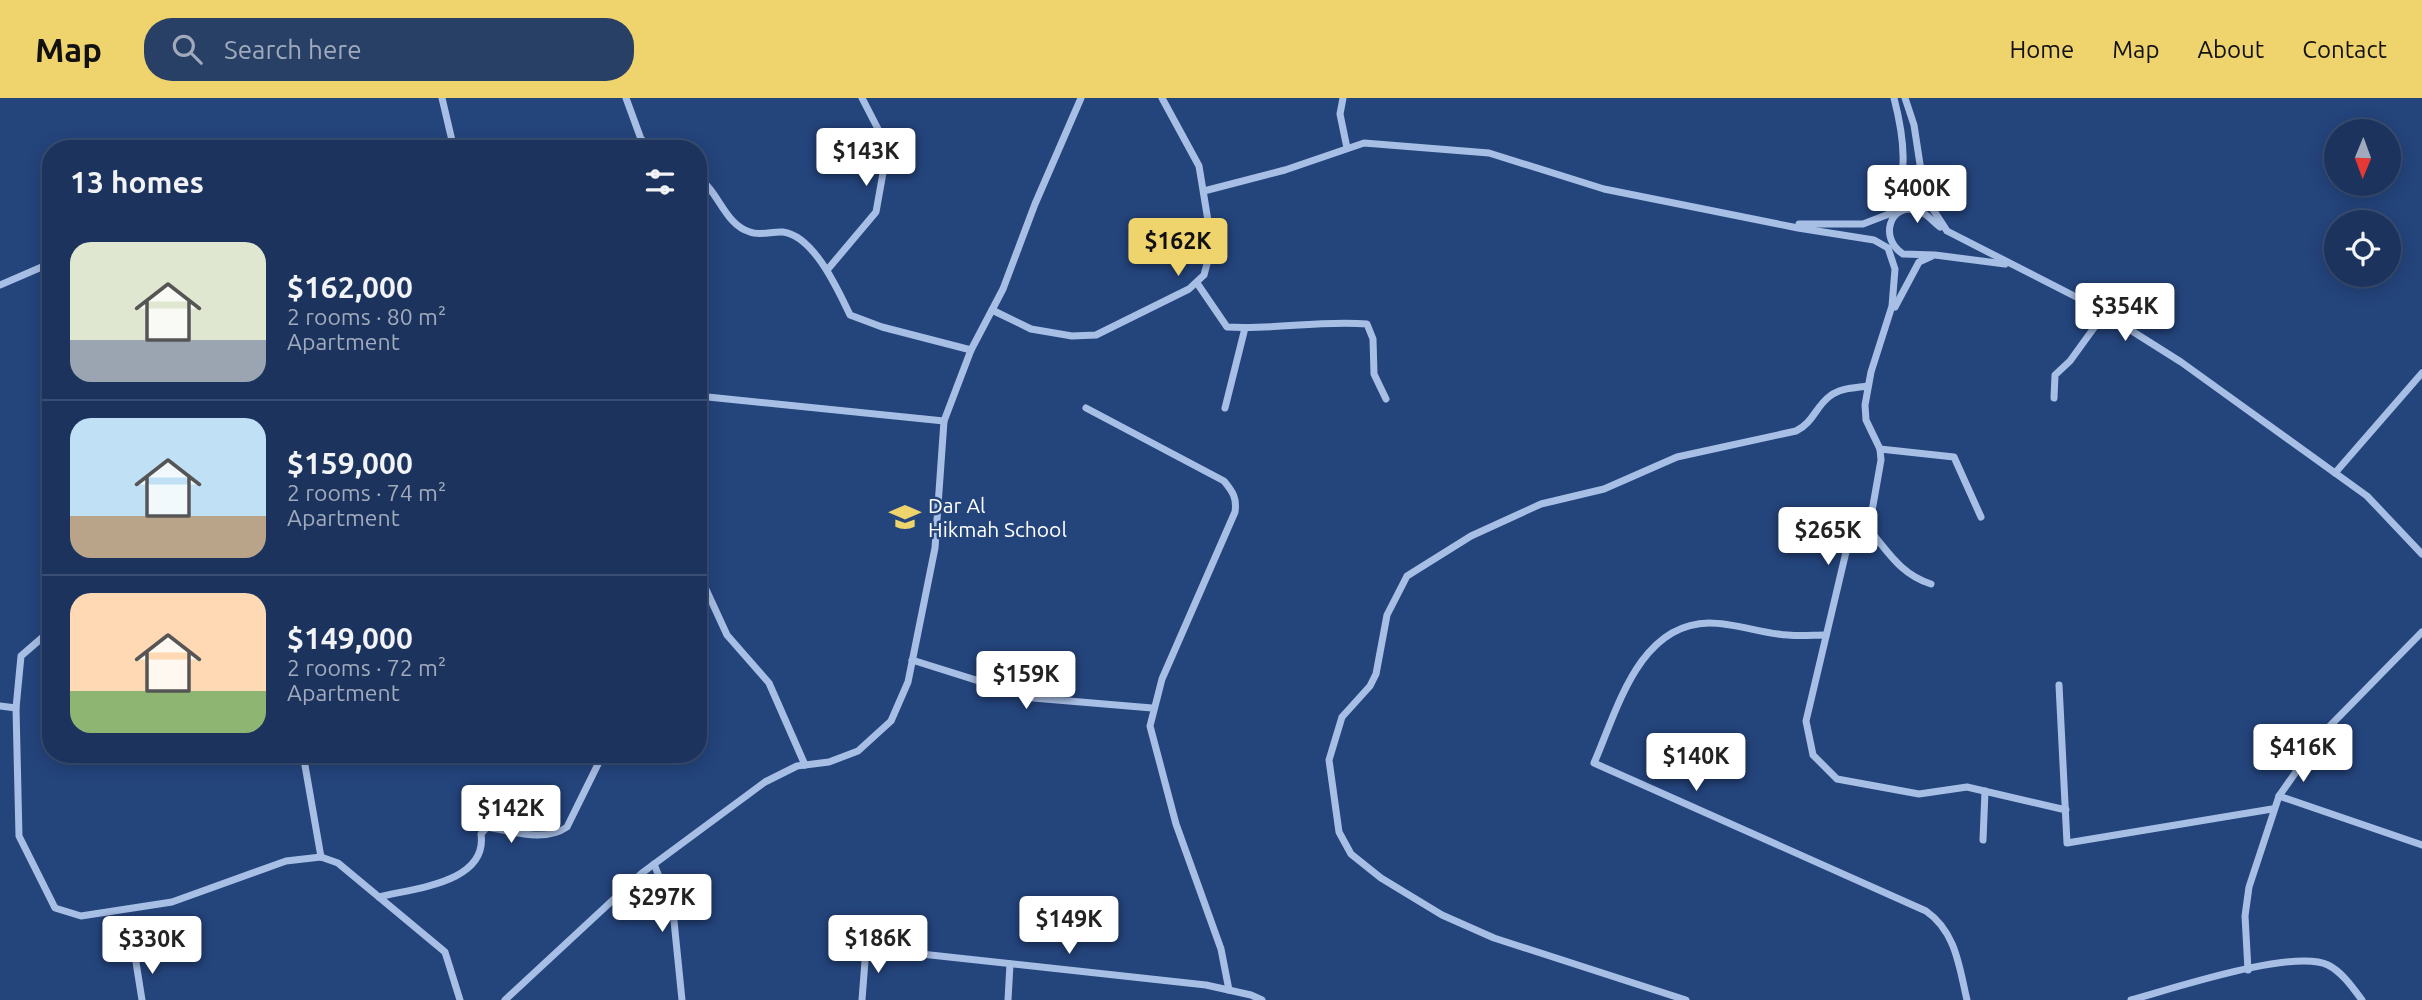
<!DOCTYPE html>
<html lang="en">
<head>
<meta charset="utf-8">
<style>
  body { margin:0; font-family:Ubuntu,sans-serif; background:#283f66; color:#f1f3f6; height:100vh; display:flex; flex-direction:column; font-size:26px; white-space:nowrap }
  * { box-sizing:border-box; margin:0 }
  p { font-size:23px; color:#a0aabc }
  .icon { flex:none; width:38px; height:38px; fill:none; stroke:currentColor; stroke-width:2; stroke-linecap:round; stroke-linejoin:round }
  .map { position:relative; flex:1; overflow:hidden }
  .details { position:absolute; left:42px; top:42px; width:665px; height:623px; display:flex; flex-direction:column; background:#1b335d; border-radius:28px; box-shadow:0 4px 18px #0003,0 0 0 2px #394e72 }
  .details>* { flex:none }
  .needle { width:46px; rotate:181deg }
  .fabs { position:absolute; left:2324px; top:21px; display:grid; gap:14px }
  .fabs a { display:grid; place-items:center; width:77px; height:77px; border-radius:50%; background:#1b335d; box-shadow:0 4px 18px #0003,0 0 0 2px #394e72; font-size:35px }
  .price { position:absolute; translate:-50% -60px; padding:0 16px; border-radius:7px; background:#fff; color:#222; font-size:23px; line-height:46px; filter:drop-shadow(0 2px 4px #0008) }
  .price::after { content:''; position:absolute; left:50%; top:42px; width:21px; height:16px; margin-left:-10px; background:inherit; clip-path:polygon(0 0,100% 0,50% 100%) }
  .price.on { background:#efd36c; color:#111 }
  ul { padding:0; list-style:none }
  li { display:flex; align-items:center; gap:21px; height:175px; padding:0 28px }
  li+li { border-top:2px solid #394e72 }
  li span { display:grid; place-items:center; flex:none; width:196px; height:140px; border-radius:21px; color:#555 }
  li>.icon { margin-inline-start:auto }
  span .icon { width:84px; height:84px; fill:#fffc; stroke-width:1 }
  li b { font-size:30px }
  h2 { display:flex; justify-content:space-between; align-items:center; height:84px; padding:0 28px; font-size:30px }
  header { display:flex; align-items:center; gap:42px; box-sizing:border-box; height:98px; padding:0 35px; background:#efd36c; color:#111 }
  header strong { font-size:33px }
  nav { display:flex; gap:38px; margin-inline-start:auto; font-size:24px }
  .search { width:490px; height:63px; background:#283f66; display:flex; align-items:center; gap:18px; box-sizing:border-box; padding:0 24px; border-radius:28px; color:#a0aabc; font-size:26px }
  .map>svg:first-child { display:block }
</style>
</head>
<body>
<header>
<strong>Map</strong>
<div class="search"><svg class="icon" aria-label="search" viewBox="0 0 24 24"><circle cx="10" cy="10" r="6"/><path d="M15 15l6 6"/></svg>Search here</div>
<nav><a>Home</a><a>Map</a><a>About</a><a>Contact</a></nav>
</header>
<div class="map">
<svg width="2422" height="902" viewBox="0 0 2422 902">
  <rect width="100%" height="100%" fill="#24447c"/>
  <g fill="none" stroke-linecap="round" stroke-linejoin="round">
    <g stroke="#a8bfe5" stroke-width="7">
      <path d="M442,0L454,51"/>
      <path d="M626,0L641,41L655,51"/>
      <path d="M1343,0L1340,16L1347,50"/>
      <path d="M1905,0L1914,27L1925,99L1947,133L2086,204L2181,264L2367,398L2422,456"/>
      <path d="M698,80C719,93 724,126 750,134C760,138 773,133 783,134C814,138 838,192 850,217L882,229L971,252"/>
      <path d="M1204,93L1285,72L1364,45L1489,55L1604,91L1798,130L1874,142L1888,150L1895,171L1892,208L1871,274L1865,307L1866,322L1880,351L1881,362L1872,413L1856,434L1846,454L1806,623L1813,657L1837,681L1919,696L1967,689L2066,712"/>
      <path d="M1799,126H1863L1889,116C1910,80 1904,39 1894,0"/>
      <path d="M1940,129C1933,124 1927,115 1917,112C1889,105 1879,141 1903,156L1935,157L2005,166"/>
      <path d="M828,171L876,114L883,75L878,31L862,0"/>
      <path d="M1197,185L1227,229C1274,232 1320,222 1367,226L1373,241L1374,276L1386,301"/>
      <path d="M0,187L51,165"/>
      <path d="M1895,209L1919,164L1932,158"/>
      <path d="M992,212L1031,231L1072,238L1096,237L1189,191L1204,177L1212,147L1199,68L1162,0"/>
      <path d="M698,298L944,323"/>
      <path d="M2054,300L2055,277L2070,263L2104,216"/>
      <path d="M1086,310L1224,383C1233,394 1237,400 1235,414L1162,581L1150,628L1176,726L1221,851L1229,892"/>
      <path d="M1225,310L1245,230"/>
      <path d="M1880,351L1954,359L1981,419"/>
      <path d="M2335,375L2422,275"/>
      <path d="M1863,425C1886,449 1897,475 1931,486"/>
      <path d="M698,474L727,537L769,585L805,667"/>
      <path d="M51,532L21,558L16,610L19,738L55,810L81,818L172,804L286,763L321,759L338,765L445,854L460,902"/>
      <path d="M1826,537C1811,537 1794,539 1778,536C1755,533 1732,525 1709,525C1638,526 1617,613 1594,665L1926,813C1956,834 1959,868 1967,902"/>
      <path d="M912,562L1033,600L1152,610"/>
      <path d="M2059,587L2067,745L2272,711"/>
      <path d="M0,608L16,610"/>
      <path d="M303,656L321,759"/>
      <path d="M2279,698L2422,747"/>
      <path d="M1983,742L1985,693"/>
      <path d="M654,766L673,813L682,902"/>
      <path d="M379,799C414,790 488,785 481,736L487,729C512,733 544,745 567,729L603,656"/>
      <path d="M135,858L142,902"/>
      <path d="M2248,872L2245,818L2249,789L2279,698L2324,634L2422,534"/>
      <path d="M505,902L642,775L765,684L797,668L829,664L858,653L891,623L908,584L935,450L944,323L971,252L1003,191L1035,106L1081,0"/>
      <path d="M862,902L866,850L1206,887L1251,897L1262,902"/>
      <path d="M1008,902L1010,866"/>
      <path d="M1686,902L1494,840L1442,817L1381,780L1351,756L1339,734L1329,662L1342,619L1370,588L1376,576L1387,517L1407,478L1471,438L1541,406L1604,391L1677,359L1796,333C1813,325 1816,308 1830,298C1840,290 1855,290 1868,288"/>
      <path d="M2131,902C2172,891 2294,850 2328,867C2342,874 2353,890 2362,902"/>
    </g>
  </g>
  <defs>
    <g id="school-bare" transform="scale(2.415)"><path d="M0-5L7-2L0 1L-7-2ZM-4 1L0 2.5L4 1V4Q0 6-4 4Z" fill="#efd36c" stroke="#24447c" stroke-width="2.5" paint-order="stroke"/></g>
  </defs>
  <g fill-rule="evenodd">
    <use href="#school-bare" x="905" y="419"/>
  </g>
  <g text-anchor="middle" dominant-baseline="central" stroke-width="5" stroke-linejoin="round" paint-order="stroke">
    <g font-size="21" fill="#fff" stroke="#24447c" text-anchor="start">
      <text x="928" y="407">Dar Al<tspan x="928" dy="24">Hikmah School</tspan></text>
    </g>
  </g>
</svg>
<div class="fabs">
<a><svg class="needle" viewBox="-14 -14 28 28"><path d="M0-13l5 13h-10z" fill="#e53935"/><path d="M0 13l5-13h-10z" fill="#a0aabc"/></svg></a>
<a><svg class="icon" aria-label="locate" viewBox="0 0 24 24"><circle cx="12" cy="12" r="6"/><path d="M12 2v4M12 18v4M2 12h4M18 12h4"/></svg></a>
</div>
<b class="price" style="left:866px;top:90px">$143K</b>
<b class="price" style="left:1917px;top:127px">$400K</b>
<b class="price on" style="left:1178px;top:180px">$162K</b>
<b class="price" style="left:2125px;top:245px">$354K</b>
<b class="price" style="left:1828px;top:469px">$265K</b>
<b class="price" style="left:1026px;top:613px">$159K</b>
<b class="price" style="left:2303px;top:686px">$416K</b>
<b class="price" style="left:1696px;top:695px">$140K</b>
<b class="price" style="left:511px;top:747px">$142K</b>
<b class="price" style="left:662px;top:836px">$297K</b>
<b class="price" style="left:1069px;top:858px">$149K</b>
<b class="price" style="left:878px;top:877px">$186K</b>
<b class="price" style="left:152px;top:878px">$330K</b>
<section class="details">
<h2>13 homes<svg class="icon" aria-label="filters" viewBox="0 0 24 24"><path d="M4 7h16M4 17h16"/><circle cx="9" cy="7" r="2"/><circle cx="15" cy="17" r="2"/></svg></h2>
<ul>
<li><span style="background:linear-gradient(#dfe7d0 70%,#9aa5b1 0)"><svg class="icon" aria-label="home" viewBox="0 0 24 24"><path d="M3 11l9-7 9 7M6 9v11h12V9"/></svg></span><div><b>$162,000</b><p>2 rooms · 80 m²</p><p>Apartment</p></div></li>
<li><span style="background:linear-gradient(#bfe0f5 70%,#b9a48a 0)"><svg class="icon" aria-label="home" viewBox="0 0 24 24"><path d="M3 11l9-7 9 7M6 9v11h12V9"/></svg></span><div><b>$159,000</b><p>2 rooms · 74 m²</p><p>Apartment</p></div></li>
<li><span style="background:linear-gradient(#ffd9b3 70%,#8fb573 0)"><svg class="icon" aria-label="home" viewBox="0 0 24 24"><path d="M3 11l9-7 9 7M6 9v11h12V9"/></svg></span><div><b>$149,000</b><p>2 rooms · 72 m²</p><p>Apartment</p></div></li>
</ul>
</section>
</div>
</body>
</html>
